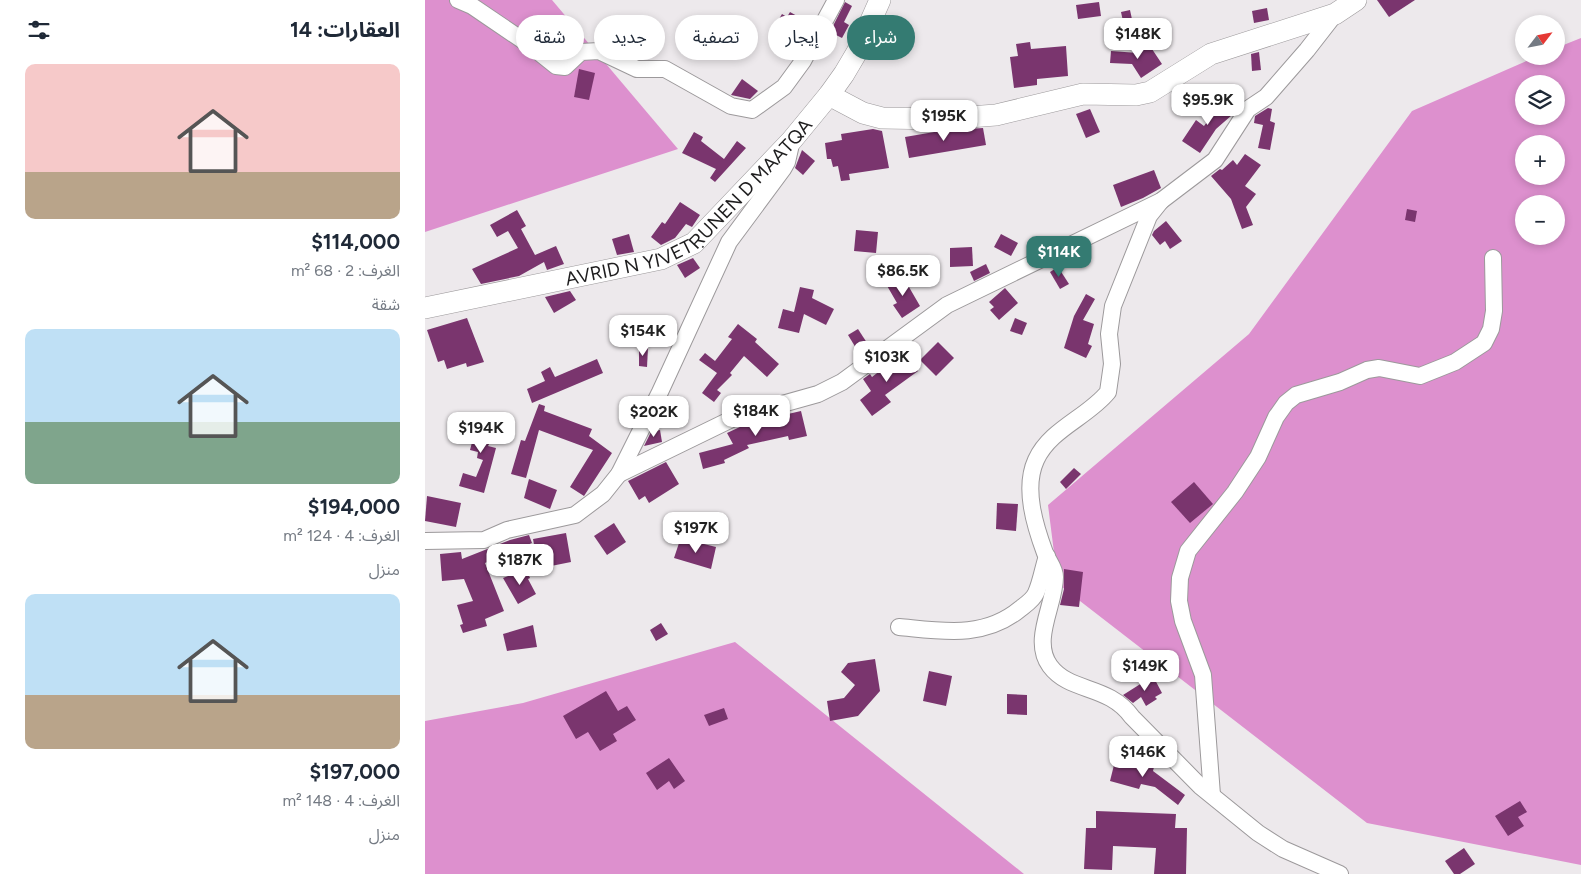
<!DOCTYPE html>
<html lang="ar">
<head>
<meta charset="utf-8">
<style>
  body { margin:0; font-family:Figtree,"Noto Sans Arabic",sans-serif; background:#f2f2f3; color:#1f2937; direction:rtl; height:100vh; display:flex; flex-direction:column; font-size:19px; white-space:nowrap }
  * { box-sizing:border-box; margin:0 }
  p { font-size:16px; color:#747a83 }
  .icon { flex:none; width:28px; height:28px; fill:none; stroke:currentColor; stroke-width:2; stroke-linecap:round; stroke-linejoin:round }
  .map { position:relative; flex:1; overflow:hidden; direction:ltr }
  .panel { display:flex; flex-direction:column; background:#fff; width:425px }
  .panel>* { flex:none }
  .guide { position:absolute; left:15px; top:15px; width:475px; height:45px; direction:rtl; display:flex; gap:10px }
  .needle { width:32px; rotate:58deg }
  .fabs { position:absolute; left:1090px; top:15px; display:grid; gap:10px }
  .fabs a { display:grid; place-items:center; width:50px; height:50px; border-radius:50%; background:#fff; box-shadow:0 2px 8px #0003; font-size:25px }
  .price { position:absolute; translate:-50% -42px; padding:0 11px; border-radius:10px; background:#fff; color:#222; font-size:16px; line-height:32px; filter:drop-shadow(0 1px 2px #0008) }
  .price::after { content:''; position:absolute; left:50%; top:30px; width:15px; height:11px; margin-left:-8px; background:inherit; clip-path:polygon(0 0,100% 0,50% 100%) }
  .price.current { background:#347b72; color:#fff }
  ul { padding:0; list-style:none }
  li { display:grid; align-content:center; gap:10px; height:265px; padding:0 25px }
  li span { display:grid; place-items:center; height:155px; border-radius:10px; color:#555 }
  li>.icon { margin-inline-start:auto }
  span .icon { width:90px; height:90px; fill:#fffc; stroke-width:1 }
  li b { font-size:21px }
  h2 { display:flex; justify-content:space-between; align-items:center; height:60px; padding:0 25px; font-size:21px }
  .tag { padding:0 18px; border-radius:22px; background:#fff; box-shadow:0 2px 8px #0003; font-size:18px; line-height:45px }
  .tag.current { background:#347b72; color:#fff }
  main { display:flex; flex:1; min-height:0 }
  .map>svg:first-child { display:block }
</style>
</head>
<body>
<main>
<div class="map">
<svg width="1156" height="874" viewBox="0 0 1156 874">
  <rect width="100%" height="100%" fill="#ede9ec"/>
  <g fill="#dd90ce" fill-rule="evenodd">
    <path d="M0,0H127L253,149L0,232Z"/>
    <path d="M1156,38V865L942,823L633,584L623,505L824,334L987,111L1113,56H1131V48ZM1099,84H1131V116H1099ZM1099,144H1131V176H1099ZM1099,204H1131V236H1099Z"/>
    <path d="M310,642L599,874H0V721L98,703Z"/>
  </g>
  <g fill="#7a356e">
    <path d="M952,0H990L964,17Z"/>
    <path d="M420,2L427,6L419,22L424,25L417,38L405,32Z"/>
    <path d="M674,2L676,16L653,19L651,5Z"/>
    <path d="M842,8L844,20L829,23L827,11Z"/>
    <path d="M705,10L708,24L699,26L696,12Z"/>
    <path d="M365,12L386,24L376,42L350,26L357,14L362,17Z"/>
    <path d="M194,30L211,44L203,54L183,44Z"/>
    <path d="M605,42L606,49L641,46L643,76L612,79V85L589,88L585,57L593,56L591,44Z"/>
    <path d="M725,46L737,64L716,78L707,64L685,63L686,51L713,53Z"/>
    <path d="M834,52L836,70L827,71L826,54Z"/>
    <path d="M154,69L170,73L164,100L149,97Z"/>
    <path d="M317,79L333,91L325,99L306,95Z"/>
    <path d="M796,93L807,115L791,129L775,153L757,141L771,120L779,126L792,109L787,98Z"/>
    <path d="M843,108L847,109L845,121L850,123L845,150L833,148L838,125L829,123L830,116Z"/>
    <path d="M665,109L675,132L661,138L651,114Z"/>
    <path d="M558,128L561,145L484,158L480,137L515,131Z"/>
    <path d="M448,129L457,131L464,168L424,174L425,180L416,181L413,166L408,167L406,159H402L400,143L417,140L416,134Z"/>
    <path d="M269,132L278,137L276,141L299,159L312,141L321,148L290,182L285,178L291,169L257,153Z"/>
    <path d="M377,150L390,161L378,175L370,168Z"/>
    <path d="M820,154L836,165L820,186L831,194L821,207L828,225L817,229L806,199L786,176L795,169L797,170L808,160L812,165Z"/>
    <path d="M729,170L736,188L718,198L696,207L688,185Z"/>
    <path d="M255,202L275,215L267,227L261,224L250,238L236,245L226,237L237,222L240,224Z"/>
    <path d="M982,209L992,211L990,222L980,220Z"/>
    <path d="M92,210L101,226L96,229L110,255L131,246L139,264L122,270L119,262L94,276L56,284L47,269L93,248L83,231L72,237L65,225Z"/>
    <path d="M741,221L757,241L745,249L740,241L735,245L727,235L729,231Z"/>
    <path d="M431,230L453,232L451,253L429,251Z"/>
    <path d="M204,234L209,252L192,255L187,239Z"/>
    <path d="M576,234L593,243L586,256L569,247Z"/>
    <path d="M547,247L548,266L525,267V248Z"/>
    <path d="M268,258L275,268L260,278L252,265Z"/>
    <path d="M561,264L565,273L549,281L545,272Z"/>
    <path d="M633,267L644,284L635,289L625,272Z"/>
    <path d="M477,275L495,306L477,318L468,305L472,303L461,284Z"/>
    <path d="M375,287L389,290L387,298L409,309L401,325L379,314L374,333L353,328L358,309L369,312Z"/>
    <path d="M580,288L593,303L574,320L565,310L569,307L564,302Z"/>
    <path d="M145,291L151,300L129,313L120,297Z"/>
    <path d="M661,294L670,299L658,320L669,324L663,344L667,346L661,358L639,348L649,316Z"/>
    <path d="M42,318L59,362L42,367L41,363L22,369L19,360L13,362L2,330Z"/>
    <path d="M590,318L602,323L597,335L585,331Z"/>
    <path d="M313,324L332,339L330,342L354,364L342,377L319,356L305,373L307,375L292,390L296,393L289,402L277,393L292,373L274,360L280,353L290,361L307,339L303,337Z"/>
    <path d="M433,329L444,346L434,353L423,335Z"/>
    <path d="M513,342L529,358L511,376L495,360Z"/>
    <path d="M214,347L223,348L222,367L214,366Z"/>
    <path d="M479,352L493,371L460,395L466,402L447,416L435,400L446,391L438,379L445,374L447,377Z"/>
    <path d="M172,359L178,373L107,403L102,389L120,381L116,372L125,367L130,377Z"/>
    <path d="M114,404L120,406L119,411L167,429L164,436L187,453L159,496L145,487L168,450L114,430L101,478L86,474L96,440L100,441Z"/>
    <path d="M376,411L382,436L364,440L363,436L322,445L324,448L299,460L300,463L278,469L274,453L308,444L302,433L317,426L351,420L350,417Z"/>
    <path d="M50,416L69,418L68,437L63,446L71,448L59,493L34,486L38,473L51,477L58,460L52,458L53,452L45,450L51,427H48Z"/>
    <path d="M235,430L237,442L219,446L226,432Z"/>
    <path d="M241,462L254,484L224,503L220,496L214,500L203,481Z"/>
    <path d="M649,468L656,474L641,489L635,482Z"/>
    <path d="M104,479L132,490L125,509L99,498Z"/>
    <path d="M769,482L788,504L765,523L746,502Z"/>
    <path d="M2,496L36,503L31,527L0,521Z"/>
    <path d="M572,503L593,504L591,531L571,529Z"/>
    <path d="M189,523L201,542L182,555L169,536Z"/>
    <path d="M141,533L146,562L121,567L119,559L112,561L108,539Z"/>
    <path d="M104,535L107,543L60,563L79,611L60,619L62,626L38,633L35,625L38,624L32,605L48,601L39,579L17,581L15,554L36,552L37,559L85,540Z"/>
    <path d="M255,540L274,547L275,543L291,547L286,569L249,558Z"/>
    <path d="M101,569L105,578L103,579L111,594L93,604L78,578Z"/>
    <path d="M639,569L658,572L654,607L635,605L639,589Z"/>
    <path d="M236,623L243,634L231,641L225,630Z"/>
    <path d="M108,625L112,647L82,651L78,634Z"/>
    <path d="M450,659L455,691L433,716L405,721L402,701L419,698L430,685L416,672L423,663Z"/>
    <path d="M504,671L527,676L521,706L498,701Z"/>
    <path d="M728,676L737,693L730,697L732,699L721,706L716,697L708,703L698,695Z"/>
    <path d="M181,691L193,711L202,706L211,720L188,734L192,741L175,751L163,732L151,739L138,716Z"/>
    <path d="M582,694L602,695V715L582,714Z"/>
    <path d="M299,708L303,719L284,726L279,715Z"/>
    <path d="M691,757L729,767L728,771L760,795L753,805L730,787L716,784L714,789L685,781Z"/>
    <path d="M244,758L260,781L249,789L244,781L232,790L221,773Z"/>
    <path d="M1095,801L1102,812L1093,817L1099,826L1083,836L1070,816Z"/>
    <path d="M671,811L751,814L750,828H762L761,874H729L731,848L688,846L687,870L659,869L661,828H671Z"/>
    <path d="M1039,848L1050,864L1035,874H1029L1020,861Z"/>
  </g>
  <g fill="none" stroke-linecap="round" stroke-linejoin="round">
    <g stroke="#9c999b" stroke-width="18">
      <g id="minor">
        <path d="M33,0L47,6L106,46L131,66L140,67L156,52L174,51L212,69H240L306,106L327,110L359,87L378,61L411,0"/>
        <path d="M736,201L724,216L688,306L684,334L687,364L683,392C663,417 625,429 611,460C598,488 610,526 620,553C623,561 630,568 630,577C630,605 606,640 625,666C645,693 683,684 707,717L775,786L833,833L858,849L915,874"/>
        <path d="M194,474L311,417L393,394L417,382L522,305L736,201L790,160L823,109L841,97L882,50L910,14"/>
        <path d="M0,541L59,540L82,530L150,515L178,494L194,474L235,392L304,242L358,169L362,162L367,140"/>
        <path d="M474,627C517,631 559,639 595,609C600,605 608,600 611,593C616,582 618,568 622,556"/>
        <path d="M787,795L778,675L758,621L754,601L755,578L763,551L810,492L833,457L851,417L861,403L871,395L915,382L942,370L954,368L995,376L1030,362L1059,343L1066,329L1069,311L1068,258"/>
      </g>
    </g>
    <g stroke="#9c999b" stroke-width="22">
      <g id="major">
        <path d="M404,95L438,113L457,118L517,119L571,115L658,94L711,95L725,92L786,54L910,14L931,0"/>
        <path id="s1" d="M0,308L236,259L269,243L367,140L404,95L419,74L432,52L455,0"/>
      </g>
    </g>
    <use href="#minor" stroke="#fff" stroke-width="16"/>
    <use href="#major" stroke="#fff" stroke-width="21"/>
  </g>
  <g text-anchor="middle" dominant-baseline="central" stroke-width="5" stroke-linejoin="round" paint-order="stroke">
    <g font-size="19" fill="#1e1d1e" stroke="#ede9ec">
      <text stroke="none"><textPath href="#s1" startOffset="294">AVRID N YIVETṚUNEN D MAATQA</textPath></text>
    </g>
  </g>
</svg>
<div class="fabs">
<a><svg class="needle" viewBox="-14 -14 28 28"><path d="M0-13l5 13h-10z" fill="#e53935"/><path d="M0 13l5-13h-10z" fill="#747a83"/></svg></a>
<a><svg class="icon" aria-label="layers" viewBox="0 0 24 24"><path d="M12 4l9 5-9 5-9-5zM3 14l9 5 9-5"/></svg></a>
<a>+</a>
<a>−</a>
</div>
<b class="price" style="left:713px;top:60px">$148K</b>
<b class="price" style="left:783px;top:126px">$95.9K</b>
<b class="price" style="left:519px;top:142px">$195K</b>
<b class="price current" style="left:634px;top:278px">$114K</b>
<b class="price" style="left:478px;top:297px">$86.5K</b>
<b class="price" style="left:218px;top:357px">$154K</b>
<b class="price" style="left:462px;top:383px">$103K</b>
<b class="price" style="left:331px;top:437px">$184K</b>
<b class="price" style="left:229px;top:438px">$202K</b>
<b class="price" style="left:56px;top:454px">$194K</b>
<b class="price" style="left:271px;top:554px">$197K</b>
<b class="price" style="left:95px;top:586px">$187K</b>
<b class="price" style="left:720px;top:692px">$149K</b>
<b class="price" style="left:718px;top:778px">$146K</b>
<div class="guide">
<a class="tag current">شراء</a>
<a class="tag">إيجار</a>
<a class="tag">تصفية</a>
<a class="tag">جديد</a>
<a class="tag">شقة</a>
</div>
</div>
<section class="panel">
<h2>العقارات: 14<svg class="icon" aria-label="filters" viewBox="0 0 24 24"><path d="M4 7h16M4 17h16"/><circle cx="9" cy="7" r="2"/><circle cx="15" cy="17" r="2"/></svg></h2>
<ul>
<li><span style="background:linear-gradient(#f6c9c9 70%,#b9a48a 0)"><svg class="icon" aria-label="home" viewBox="0 0 24 24"><path d="M3 11l9-7 9 7M6 9v11h12V9"/></svg></span><div><b>$114,000</b><p>الغرف: 2 · 68 m²</p><p>شقة</p></div></li>
<li><span style="background:linear-gradient(#bfe0f5 60%,#7fa58c 0)"><svg class="icon" aria-label="home" viewBox="0 0 24 24"><path d="M3 11l9-7 9 7M6 9v11h12V9"/></svg></span><div><b>$194,000</b><p>الغرف: 4 · 124 m²</p><p>منزل</p></div></li>
<li><span style="background:linear-gradient(#bfe0f5 65%,#b9a48a 0)"><svg class="icon" aria-label="home" viewBox="0 0 24 24"><path d="M3 11l9-7 9 7M6 9v11h12V9"/></svg></span><div><b>$197,000</b><p>الغرف: 4 · 148 m²</p><p>منزل</p></div></li>
</ul>
</section>
</main>
</body>
</html>
